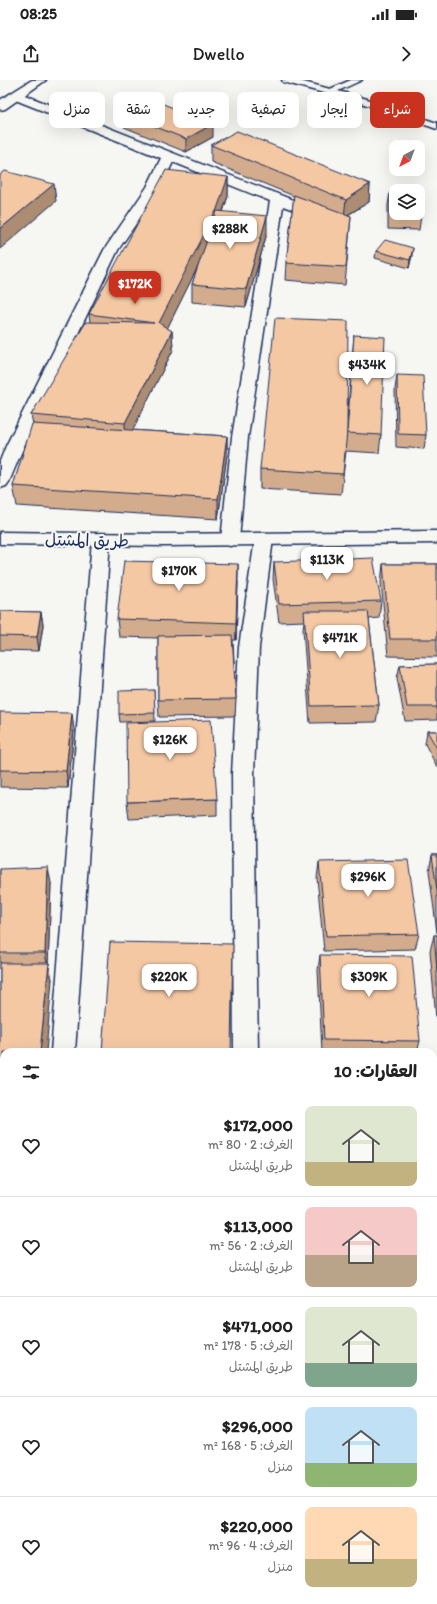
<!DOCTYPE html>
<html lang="ar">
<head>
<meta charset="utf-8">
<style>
  body { margin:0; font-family:Itim,"Playpen Sans Arabic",sans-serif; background:#f6f6f6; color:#222; direction:rtl; height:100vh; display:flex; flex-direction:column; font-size:15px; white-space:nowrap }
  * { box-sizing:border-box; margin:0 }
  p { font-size:13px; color:#767676 }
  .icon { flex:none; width:22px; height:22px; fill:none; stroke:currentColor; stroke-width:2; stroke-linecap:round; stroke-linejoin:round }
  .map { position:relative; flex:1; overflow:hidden; direction:ltr }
  .sheet { position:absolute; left:0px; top:968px; width:437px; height:556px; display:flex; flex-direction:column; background:#fff; border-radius:12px 12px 0 0; box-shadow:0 4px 16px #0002; direction:rtl }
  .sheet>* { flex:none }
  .guide { position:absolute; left:12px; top:12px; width:413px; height:36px; direction:rtl; display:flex; gap:8px }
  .needle { width:26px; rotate:221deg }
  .fabs { position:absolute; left:389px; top:60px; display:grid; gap:8px }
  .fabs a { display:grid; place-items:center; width:36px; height:36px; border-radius:8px; background:#fff; box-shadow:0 4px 16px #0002; font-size:20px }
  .price { position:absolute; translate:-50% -34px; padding:0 9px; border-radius:8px; background:#fff; color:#222; font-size:13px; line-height:26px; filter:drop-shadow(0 1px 2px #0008) }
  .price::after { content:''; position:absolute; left:50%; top:24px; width:12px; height:9px; margin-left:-6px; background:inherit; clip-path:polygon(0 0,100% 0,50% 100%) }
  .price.on { background:#c8321e; color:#fff }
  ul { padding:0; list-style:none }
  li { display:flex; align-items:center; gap:12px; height:100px; padding:0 20px }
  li+li { border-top:1px solid #e0e0e0 }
  li span { display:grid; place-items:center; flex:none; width:112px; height:80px; border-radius:8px; color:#555 }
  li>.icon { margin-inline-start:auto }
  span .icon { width:48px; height:48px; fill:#fffc; stroke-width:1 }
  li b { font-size:17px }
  h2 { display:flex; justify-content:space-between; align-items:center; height:48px; padding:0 20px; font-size:17px }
  .chip { padding:0 14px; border-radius:8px; background:#fff; box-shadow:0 4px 16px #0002; font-size:14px; line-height:36px }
  .chip.on { background:#c8321e; color:#fff }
  .status { display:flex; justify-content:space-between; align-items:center; height:28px; padding:0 20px; background:#fff; direction:ltr }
  .status svg { height:11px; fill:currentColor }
  header { display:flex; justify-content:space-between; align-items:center; height:52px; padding:0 20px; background:#fff; font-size:18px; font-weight:600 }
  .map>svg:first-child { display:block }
</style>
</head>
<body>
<div class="status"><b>08:25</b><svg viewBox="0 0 49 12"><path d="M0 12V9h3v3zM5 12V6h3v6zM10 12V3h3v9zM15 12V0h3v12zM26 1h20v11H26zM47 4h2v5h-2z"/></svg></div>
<header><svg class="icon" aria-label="forward" viewBox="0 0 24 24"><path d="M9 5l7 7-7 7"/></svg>Dwello<svg class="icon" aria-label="share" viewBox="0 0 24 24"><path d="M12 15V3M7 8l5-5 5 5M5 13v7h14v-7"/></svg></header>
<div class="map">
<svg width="437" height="1524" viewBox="0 0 437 1524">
  <rect width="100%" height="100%" fill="#f6f6f2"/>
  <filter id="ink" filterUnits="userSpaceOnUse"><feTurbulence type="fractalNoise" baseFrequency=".025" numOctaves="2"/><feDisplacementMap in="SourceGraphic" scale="8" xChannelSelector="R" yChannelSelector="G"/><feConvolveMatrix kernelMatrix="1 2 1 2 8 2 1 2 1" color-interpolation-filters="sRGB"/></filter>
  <g filter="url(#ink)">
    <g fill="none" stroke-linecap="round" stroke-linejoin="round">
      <g stroke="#1b2f5e" stroke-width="3">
        <path id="lane" d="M282,0H296L330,9L351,0H362L338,11L367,19L437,43V49L361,23L283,2Z"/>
      </g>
      <g stroke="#1b2f5e" stroke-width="3">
        <g id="street">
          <path d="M17,12L326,133L328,136L326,139L321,140L283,126L248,357L239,460L236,464L230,466L224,464L221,460L232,357L270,121L173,82L161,107L118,170L24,366L9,402L6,406L0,408V381L6,366L104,170L147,107L161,78L13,19L11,16L13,13Z"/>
          <path d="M264,453L270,455L273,459L259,567L254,694L258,972H234L232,694L239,567L255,459L258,455Z"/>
          <path d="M101,454L107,456L110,460L75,972H51L92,460L95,456Z"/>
          <path d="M4,1518V1520H35V1524H3Z"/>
          <rect x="234" y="1520" width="32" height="4"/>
        </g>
      </g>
      <g stroke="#1b2f5e" stroke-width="3">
        <g id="secondary">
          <path d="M32,0H46L5,29L0,30V20Z"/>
          <path d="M437,451V463L164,466L0,464V452L164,454Z"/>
        </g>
      </g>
      <use href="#lane" fill="#f6f6f2" fill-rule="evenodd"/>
      <use href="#street" fill="#f6f6f2" fill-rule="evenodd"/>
      <use href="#secondary" fill="#f6f6f2" fill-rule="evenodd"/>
    </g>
    <g fill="#d3ac8d" stroke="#1b2f5e">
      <path d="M124,34L213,57L186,72L124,47Z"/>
      <path d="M211,65L370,104L369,122L348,135L351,136L345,205L285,200L286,183L294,116L211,82Z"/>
      <path d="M228,97V116L223,132L267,153L246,227L192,222V204L199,184L167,248L172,251L173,270L132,350L227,356V375L218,439L17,426L13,406L33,344L31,335L90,242L89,234Z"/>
      <path d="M390,112L421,136L419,150L388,149V125Z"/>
      <path d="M376,171L412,175L409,188L375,178Z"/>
      <path d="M354,255L381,355L379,373L346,371L341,414L260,409V389L347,342Z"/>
      <path d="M397,295L426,355L424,369L396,367L395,309Z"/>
      <path d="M274,482L381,521L379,538L369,539L379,625L376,642L310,643L303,549L304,541L279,542L273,499Z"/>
      <path d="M383,484H437V577L388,576L381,502Z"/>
      <path d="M238,502L236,560H233L236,619L235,636L159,637L158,620V558L119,557L117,539Z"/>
      <path d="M0,531L41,532L43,545L39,571L0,570Z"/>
      <path d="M437,584V640L405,641L397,598L400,585Z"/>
      <path d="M154,610L155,641L120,642L119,634Z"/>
      <path d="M0,632L74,650L68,708L0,707Z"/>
      <path d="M427,651H437V687L425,664Z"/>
      <path d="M217,719V735L129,739L127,722Z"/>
      <path d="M432,775H437V853L429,791Z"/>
      <path d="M319,782L419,854L415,869L324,871L317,798Z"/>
      <path d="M0,789L51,803L48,883L52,900L4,972V1205H0Z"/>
      <path d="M434,855H437V938H436L430,871Z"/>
      <path d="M320,875L420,961L417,972H322L318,890Z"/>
      <rect x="433" y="1044" width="4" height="315"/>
      <path d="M0,1207H4V1328L3,1345H0Z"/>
      <path d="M331,1520H433L437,1524H331Z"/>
    </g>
    <g fill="#ac8c73" stroke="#1b2f5e">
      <path d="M213,44V57L186,72V59Z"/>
      <path d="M228,97V116L217,148L160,263L159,243Z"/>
      <path d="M54,104L56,121L0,169V149Z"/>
      <path d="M370,104L369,122L344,137L346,120Z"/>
      <path d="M267,136V153L246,227V209Z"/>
      <path d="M413,168L412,175L409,188L410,180Z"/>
      <path d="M172,251L173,270L126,363L125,343Z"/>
      <path d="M227,356V375L218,439V419Z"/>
      <path d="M238,484V502L236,560V543Z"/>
      <path d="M41,532L43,545L39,571L37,557Z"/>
      <path d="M72,633L74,650L68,708L66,691Z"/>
      <path d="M48,787L51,803L48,889L45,873Z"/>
      <path d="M49,883L52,900L46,972H40Z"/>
      <path d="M4,1259V1328L3,1345L0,1340V1310Z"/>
      <path d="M0,1355L1,1356L0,1372Z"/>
      <path d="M0,1505L3,1508L2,1524H0Z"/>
    </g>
    <g fill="#f5c8a4" stroke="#1b2f5e">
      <path d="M151,19L213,44L186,59L124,34Z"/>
      <path d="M237,51L370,104L346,120L211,65Z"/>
      <path d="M166,90L228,97L217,129L159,243L172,251L125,343L31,335L86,242L154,243L89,234Z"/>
      <path d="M5,91L54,104L0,149V95Z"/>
      <path d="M390,112L396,113V133H418V117H420L421,136L390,135Z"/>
      <path d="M294,115L351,136L346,187L286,183Z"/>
      <path d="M217,131L267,136L246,209L192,204Z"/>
      <path d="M385,160L413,168L410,180L376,171Z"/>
      <path d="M275,238L348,241L347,351L343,394L260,389Z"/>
      <path d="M354,255L385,257L381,355L347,353Z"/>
      <path d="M397,295L423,296L426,355L398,354Z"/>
      <path d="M32,344L227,356L218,419L13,406Z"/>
      <path d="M373,478L381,521L279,524L274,482Z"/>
      <path d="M124,481L238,484L236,543L117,539Z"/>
      <path d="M383,484H437V559H390Z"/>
      <path d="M0,531L41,532L37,557L0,556Z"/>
      <path d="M304,531H368L379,625L311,626Z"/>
      <path d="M232,555L236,619L158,620V556Z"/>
      <path d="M437,584V627H407L400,585Z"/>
      <path d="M154,610L155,633L119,634V611Z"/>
      <path d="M0,632L72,633L66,691L0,690Z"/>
      <path d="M211,640L217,719L127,722L126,643Z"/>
      <path d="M427,651H437V668Z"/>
      <path d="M432,775H437V810Z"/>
      <path d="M408,780L419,854L326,856L319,782Z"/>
      <path d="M48,787L45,873H0V789Z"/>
      <path d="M434,855H437V890Z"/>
      <path d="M110,862L233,864L231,972H102Z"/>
      <path d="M320,875L412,876L420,961L324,960Z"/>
      <path d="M0,883H49L40,972H4V1061H0Z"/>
      <rect x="433" y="1044" width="4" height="305"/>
      <rect x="0" y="1072" width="4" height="121"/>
      <path d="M0,1207H4V1259L0,1310Z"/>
      <path d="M433,1494H437V1524H333V1520H433Z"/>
      <rect x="76" y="1520" width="92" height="4"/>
    </g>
  </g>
  <g text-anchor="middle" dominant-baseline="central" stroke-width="4" stroke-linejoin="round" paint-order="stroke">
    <g font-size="17" fill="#1b2f5e" stroke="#f6f6f2">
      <text transform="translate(87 460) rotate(1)">طريق المشتل</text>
    </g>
  </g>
</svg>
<div class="fabs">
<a><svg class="needle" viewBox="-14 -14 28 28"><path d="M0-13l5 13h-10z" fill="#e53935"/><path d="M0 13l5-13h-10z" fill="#767676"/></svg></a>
<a><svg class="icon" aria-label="layers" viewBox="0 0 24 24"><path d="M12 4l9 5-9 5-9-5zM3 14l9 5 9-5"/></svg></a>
</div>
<b class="price" style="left:230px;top:170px">$288K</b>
<b class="price on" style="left:135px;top:225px">$172K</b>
<b class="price" style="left:367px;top:306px">$434K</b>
<b class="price" style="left:327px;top:501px">$113K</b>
<b class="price" style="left:179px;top:512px">$170K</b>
<b class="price" style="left:340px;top:579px">$471K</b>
<b class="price" style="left:170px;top:681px">$126K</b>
<b class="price" style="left:368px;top:818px">$296K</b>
<b class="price" style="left:169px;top:918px">$220K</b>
<b class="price" style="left:369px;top:918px">$309K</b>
<div class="guide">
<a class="chip on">شراء</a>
<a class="chip">إيجار</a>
<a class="chip">تصفية</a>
<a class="chip">جديد</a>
<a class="chip">شقة</a>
<a class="chip">منزل</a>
</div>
<section class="sheet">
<h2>العقارات: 10<svg class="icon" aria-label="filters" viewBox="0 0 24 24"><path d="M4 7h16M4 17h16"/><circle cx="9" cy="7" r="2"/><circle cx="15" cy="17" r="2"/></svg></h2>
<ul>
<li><span style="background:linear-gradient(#dfe7d0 70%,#c2b280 0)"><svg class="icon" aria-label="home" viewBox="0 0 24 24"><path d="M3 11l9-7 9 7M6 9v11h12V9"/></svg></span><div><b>$172,000</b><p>الغرف: 2 · 80 m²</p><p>طريق المشتل</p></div><svg class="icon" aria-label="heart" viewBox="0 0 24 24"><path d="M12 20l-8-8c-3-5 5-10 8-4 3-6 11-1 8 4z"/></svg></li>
<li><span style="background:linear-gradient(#f6c9c9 60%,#b9a48a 0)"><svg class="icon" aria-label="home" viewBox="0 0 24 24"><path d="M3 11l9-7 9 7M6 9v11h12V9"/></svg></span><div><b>$113,000</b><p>الغرف: 2 · 56 m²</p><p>طريق المشتل</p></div><svg class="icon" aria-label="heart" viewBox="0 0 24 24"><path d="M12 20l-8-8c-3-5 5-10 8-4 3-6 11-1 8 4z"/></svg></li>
<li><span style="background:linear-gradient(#dfe7d0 70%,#7fa58c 0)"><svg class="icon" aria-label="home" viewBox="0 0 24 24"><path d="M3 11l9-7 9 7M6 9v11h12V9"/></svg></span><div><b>$471,000</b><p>الغرف: 5 · 178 m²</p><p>طريق المشتل</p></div><svg class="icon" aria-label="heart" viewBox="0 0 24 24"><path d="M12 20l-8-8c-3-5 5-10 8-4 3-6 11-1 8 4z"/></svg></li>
<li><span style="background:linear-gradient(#bfe0f5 70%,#8fb573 0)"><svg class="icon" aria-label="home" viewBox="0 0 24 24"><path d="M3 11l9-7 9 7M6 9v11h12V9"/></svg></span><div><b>$296,000</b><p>الغرف: 5 · 168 m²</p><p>منزل</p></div><svg class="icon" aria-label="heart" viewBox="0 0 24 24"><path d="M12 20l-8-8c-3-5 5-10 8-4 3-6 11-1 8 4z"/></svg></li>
<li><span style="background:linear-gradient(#ffd9b3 65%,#c2b280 0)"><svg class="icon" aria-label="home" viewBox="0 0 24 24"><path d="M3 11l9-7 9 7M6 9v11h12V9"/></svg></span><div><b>$220,000</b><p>الغرف: 4 · 96 m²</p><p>منزل</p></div><svg class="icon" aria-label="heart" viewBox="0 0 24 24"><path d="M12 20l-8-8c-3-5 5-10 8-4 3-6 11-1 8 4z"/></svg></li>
</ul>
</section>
</div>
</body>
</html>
